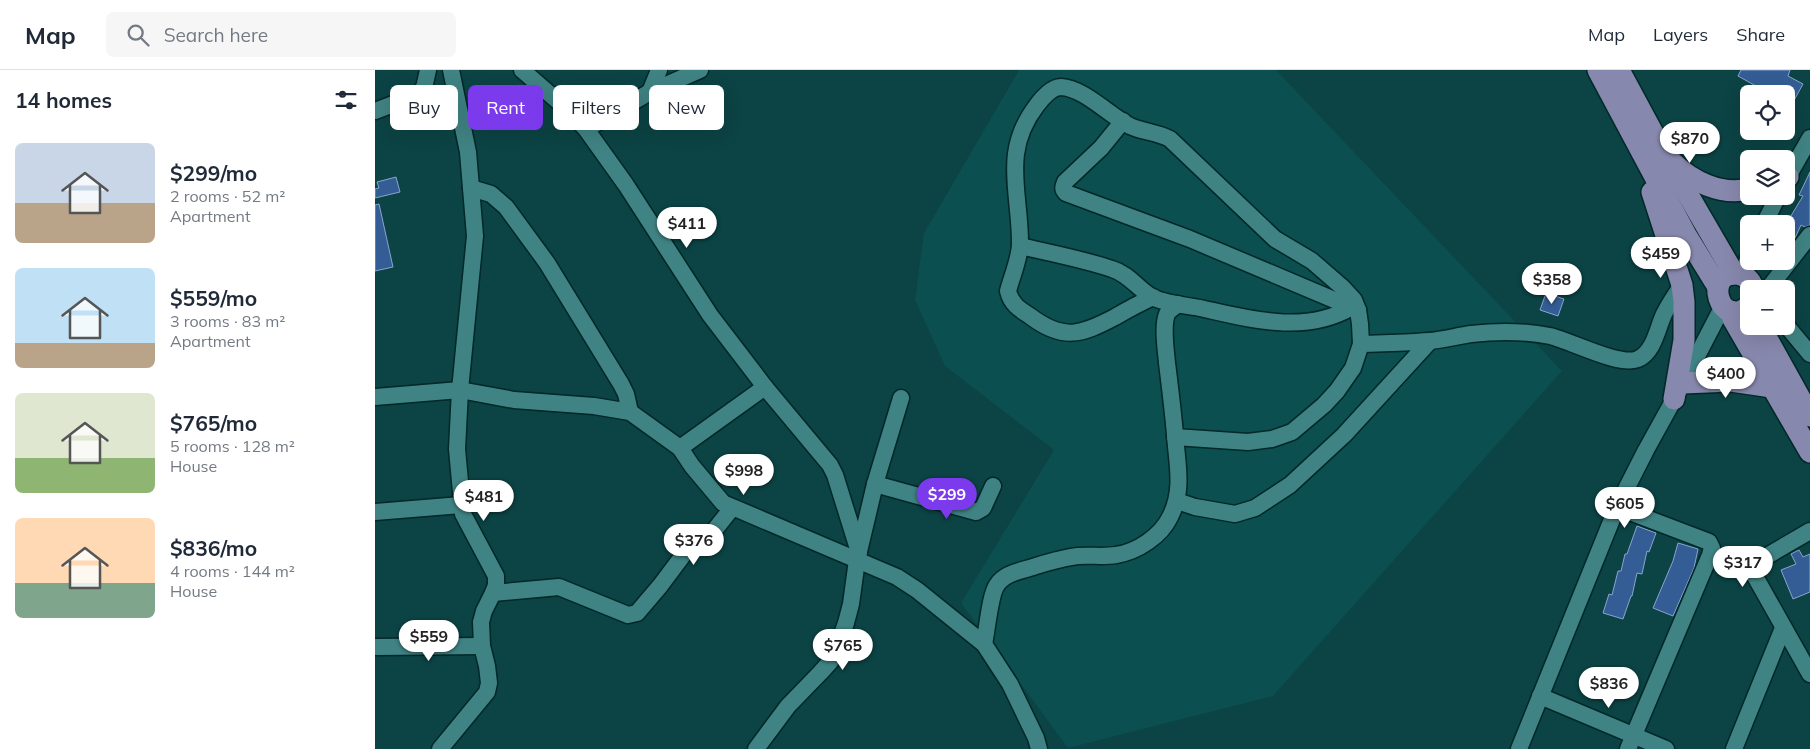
<!DOCTYPE html>
<html lang="en">
<head>
<meta charset="utf-8">
<style>
  body { margin:0; font-family:Mulish,sans-serif; background:#f6f6f7; color:#1f2937; height:100vh; display:flex; flex-direction:column; font-size:19px; white-space:nowrap }
  * { box-sizing:border-box; margin:0 }
  p { font-size:16px; color:#747a83 }
  .icon { flex:none; width:28px; height:28px; fill:none; stroke:currentColor; stroke-width:2; stroke-linecap:round; stroke-linejoin:round }
  .map { position:relative; flex:1; overflow:hidden }
  .side { display:flex; flex-direction:column; background:#fff; width:375px }
  .side>* { flex:none }
  .hud { position:absolute; left:15px; top:15px; width:475px; height:45px; display:flex; gap:10px }
  .fabs { position:absolute; left:1365px; top:15px; display:grid; gap:10px }
  .fabs a { display:grid; place-items:center; width:55px; height:55px; border-radius:8px; background:#fff; box-shadow:0 5px 20px #0002; font-size:25px }
  .price { position:absolute; translate:-50% -42px; padding:0 11px; border-radius:18px; background:#fff; color:#222; font-size:16px; line-height:32px; filter:drop-shadow(0 1px 2px #0008) }
  .price::after { content:''; position:absolute; left:50%; top:30px; width:15px; height:11px; margin-left:-8px; background:inherit; clip-path:polygon(0 0,100% 0,50% 100%) }
  .price.on { background:#7c3aed; color:#fff }
  ul { padding:0; list-style:none }
  li { display:flex; align-items:center; gap:15px; height:125px; padding:0 15px }
  li span { display:grid; place-items:center; flex:none; width:140px; height:100px; border-radius:8px; color:#555 }
  li>.icon { margin-inline-start:auto }
  span .icon { width:60px; height:60px; fill:#fffc; stroke-width:1 }
  li b { font-size:21px }
  h2 { display:flex; justify-content:space-between; align-items:center; height:60px; padding:0 15px; font-size:21px }
  .pill { padding:0 18px; border-radius:8px; background:#fff; box-shadow:0 5px 20px #0002; font-size:18px; line-height:45px }
  .pill.on { background:#7c3aed; color:#fff }
  header { display:flex; align-items:center; gap:30px; box-sizing:border-box; height:70px; padding:0 25px; background:#fff; border-bottom:1px solid #e0e1e3 }
  header strong { font-size:24px }
  nav { display:flex; gap:28px; margin-inline-start:auto; font-size:18px }
  .search { width:350px; height:45px; background:#f6f6f7; display:flex; align-items:center; gap:12px; box-sizing:border-box; padding:0 18px; border-radius:8px; color:#747a83; font-size:19px }
  main { display:flex; flex:1; min-height:0 }
  .map>svg:first-child { display:block }
</style>
</head>
<body>
<header>
<strong>Map</strong>
<div class="search"><svg class="icon" aria-label="search" viewBox="0 0 24 24"><circle cx="10" cy="10" r="6"/><path d="M15 15l6 6"/></svg>Search here</div>
<nav><a>Map</a><a>Layers</a><a>Share</a></nav>
</header>
<main>
<section class="side">
<h2>14 homes<svg class="icon" aria-label="filters" viewBox="0 0 24 24"><path d="M4 7h16M4 17h16"/><circle cx="9" cy="7" r="2"/><circle cx="15" cy="17" r="2"/></svg></h2>
<ul>
<li><span style="background:linear-gradient(#c9d6e8 60%,#b9a48a 0)"><svg class="icon" aria-label="home" viewBox="0 0 24 24"><path d="M3 11l9-7 9 7M6 9v11h12V9"/></svg></span><div><b>$299/mo</b><p>2 rooms · 52 m²</p><p>Apartment</p></div></li>
<li><span style="background:linear-gradient(#bfe0f5 75%,#b9a48a 0)"><svg class="icon" aria-label="home" viewBox="0 0 24 24"><path d="M3 11l9-7 9 7M6 9v11h12V9"/></svg></span><div><b>$559/mo</b><p>3 rooms · 83 m²</p><p>Apartment</p></div></li>
<li><span style="background:linear-gradient(#dfe7d0 65%,#8fb573 0)"><svg class="icon" aria-label="home" viewBox="0 0 24 24"><path d="M3 11l9-7 9 7M6 9v11h12V9"/></svg></span><div><b>$765/mo</b><p>5 rooms · 128 m²</p><p>House</p></div></li>
<li><span style="background:linear-gradient(#ffd9b3 65%,#7fa58c 0)"><svg class="icon" aria-label="home" viewBox="0 0 24 24"><path d="M3 11l9-7 9 7M6 9v11h12V9"/></svg></span><div><b>$836/mo</b><p>4 rooms · 144 m²</p><p>House</p></div></li>
</ul>
</section>
<div class="map">
<svg width="1435" height="679" viewBox="0 0 1435 679">
  <rect width="100%" height="100%" fill="#0c4344"/>
  <path fill="#0b4f50" d="M644,0H901L1187,301L898,626L693,678L586,533L679,380L570,296L540,230L549,163Z"/>
  <g fill="#345d95" stroke="#88a5ce">
    <path d="M1366,0H1415L1413,6L1428,14L1411,45V24H1386L1388,20L1363,6Z"/>
    <path d="M1435,102V155L1430,157L1426,155L1420,168L1411,179V154L1428,126L1424,125Z"/>
    <path d="M21,107L25,122L0,128V119L4,118L2,112Z"/>
    <path d="M4,134L18,197L0,201V135Z"/>
    <path d="M1171,223L1189,229L1183,246L1165,240Z"/>
    <path d="M1262,456L1281,463L1274,482L1272,481L1267,504L1262,503L1257,526H1256L1248,549L1228,543L1234,524L1237,525L1243,501H1246L1250,484H1252Z"/>
    <path d="M1303,473L1323,479L1319,498L1298,546L1278,538L1298,491Z"/>
    <path d="M1424,480L1428,487L1435,484V522L1418,529L1406,500L1421,494L1416,484Z"/>
  </g>
  <g fill="none" stroke-linecap="round" stroke-linejoin="round">
    <g stroke="#022828" stroke-width="19">
      <g id="minor">
        <path d="M147,0L193,40L211,59L275,22L325,0"/>
        <path d="M275,22L284,0"/>
        <path d="M0,41L42,25L49,18L53,0"/>
        <path d="M748,51L726,78L690,112C688,117 687,119 691,123L815,169L983,240"/>
        <path d="M211,59L251,115L335,245L390,317"/>
        <path d="M1411,110L1435,68"/>
        <path d="M96,118L116,124L131,137L172,193L246,314L251,324L255,342"/>
        <path d="M1389,154L1403,126"/>
        <path d="M645,176C675,183 707,189 737,199C754,204 763,219 777,227C788,233 813,236 825,238C875,249 930,265 977,237"/>
        <path d="M1368,206L1374,185"/>
        <path d="M1393,219L1435,165"/>
        <path d="M778,227C765,233 752,240 740,247C706,265 688,271 655,246C644,239 636,234 633,221C637,206 645,188 645,173C645,120 626,82 662,35C667,28 677,17 686,17C709,18 735,46 755,56C768,62 782,62 795,69L900,169L937,191L967,217L979,230L983,240L985,254L986,274L978,298L962,321L949,335L917,362L897,369L873,372L800,367"/>
        <path d="M1411,255L1435,284"/>
        <path d="M986,274C1008,273 1032,273 1054,271C1068,270 1082,266 1096,264C1122,261 1149,261 1175,266C1196,271 1245,297 1263,289C1279,282 1282,259 1289,244C1294,234 1300,225 1307,215"/>
        <path d="M0,327L85,320L139,330L219,336L255,342L305,378L317,396L348,433L522,507L542,520L609,574L635,614L661,668L664,679"/>
        <path d="M305,378L390,317L455,395L460,405L484,482"/>
        <path d="M500,414L601,442L608,438L618,416"/>
        <path d="M802,431L820,437L860,444L880,438L915,415L969,365L1055,271"/>
        <path d="M1242,437L1334,472L1337,478L1335,485L1253,679"/>
        <path d="M0,442L86,435"/>
        <path d="M1435,461L1380,493L1377,497V501L1435,604"/>
        <path d="M118,523L184,517L253,545L262,543L285,516L312,480L338,462L357,438"/>
        <path d="M609,574C612,561 615,524 622,515C628,505 641,502 651,499C668,494 685,488 703,486C715,485 729,487 741,485C762,482 786,466 795,447C809,420 802,394 800,365C798,341 795,317 792,293C791,281 787,256 792,244C794,240 800,237 803,234"/>
        <path d="M0,577L107,576"/>
        <path d="M1165,626L1291,679"/>
        <path d="M65,679L112,622L114,613L112,596L107,576L106,552L109,541L118,523L121,515V506L88,444L82,379L85,320L100,166L93,82L76,0"/>
        <path d="M381,679L413,636L445,603L455,592L460,584L471,553L476,534L482,490L500,414L526,328"/>
        <path d="M1144,679L1242,437L1271,380L1308,313L1348,236"/>
        <path d="M1359,679L1408,558"/>
      </g>
    </g>
    <g stroke="#022828" stroke-width="24">
      <g id="major">
        <path d="M1223,0L1311,165L1343,217"/>
        <path d="M1244,0L1287,80L1359,204"/>
        <path d="M1297,92C1316,111 1346,126 1374,119"/>
        <path d="M1411,108L1413,107"/>
        <path d="M1277,122L1307,215L1309,232V270L1299,329"/>
        <path d="M1374,236C1344,261 1328,201 1362,204C1371,205 1376,211 1379,219"/>
        <path d="M1356,241L1358,249L1435,382"/>
        <path d="M1385,256L1435,346"/>
        <path d="M1308,313L1356,311L1397,317"/>
      </g>
    </g>
    <use href="#minor" stroke="#408384" stroke-width="16"/>
    <use href="#major" stroke="#8788ad" stroke-width="21"/>
  </g>
</svg>
<div class="fabs">
<a><svg class="icon" aria-label="locate" viewBox="0 0 24 24"><circle cx="12" cy="12" r="6"/><path d="M12 2v4M12 18v4M2 12h4M18 12h4"/></svg></a>
<a><svg class="icon" aria-label="layers" viewBox="0 0 24 24"><path d="M12 4l9 5-9 5-9-5zM3 14l9 5 9-5"/></svg></a>
<a>+</a>
<a>−</a>
</div>
<b class="price" style="left:1315px;top:94px">$870</b>
<b class="price" style="left:312px;top:179px">$411</b>
<b class="price" style="left:1286px;top:209px">$459</b>
<b class="price" style="left:1177px;top:235px">$358</b>
<b class="price" style="left:1351px;top:329px">$400</b>
<b class="price" style="left:369px;top:426px">$998</b>
<b class="price on" style="left:572px;top:450px">$299</b>
<b class="price" style="left:109px;top:452px">$481</b>
<b class="price" style="left:1250px;top:459px">$605</b>
<b class="price" style="left:319px;top:496px">$376</b>
<b class="price" style="left:1368px;top:518px">$317</b>
<b class="price" style="left:54px;top:592px">$559</b>
<b class="price" style="left:468px;top:601px">$765</b>
<b class="price" style="left:1234px;top:639px">$836</b>
<div class="hud">
<a class="pill">Buy</a>
<a class="pill on">Rent</a>
<a class="pill">Filters</a>
<a class="pill">New</a>
</div>
</div>
</main>
</body>
</html>
